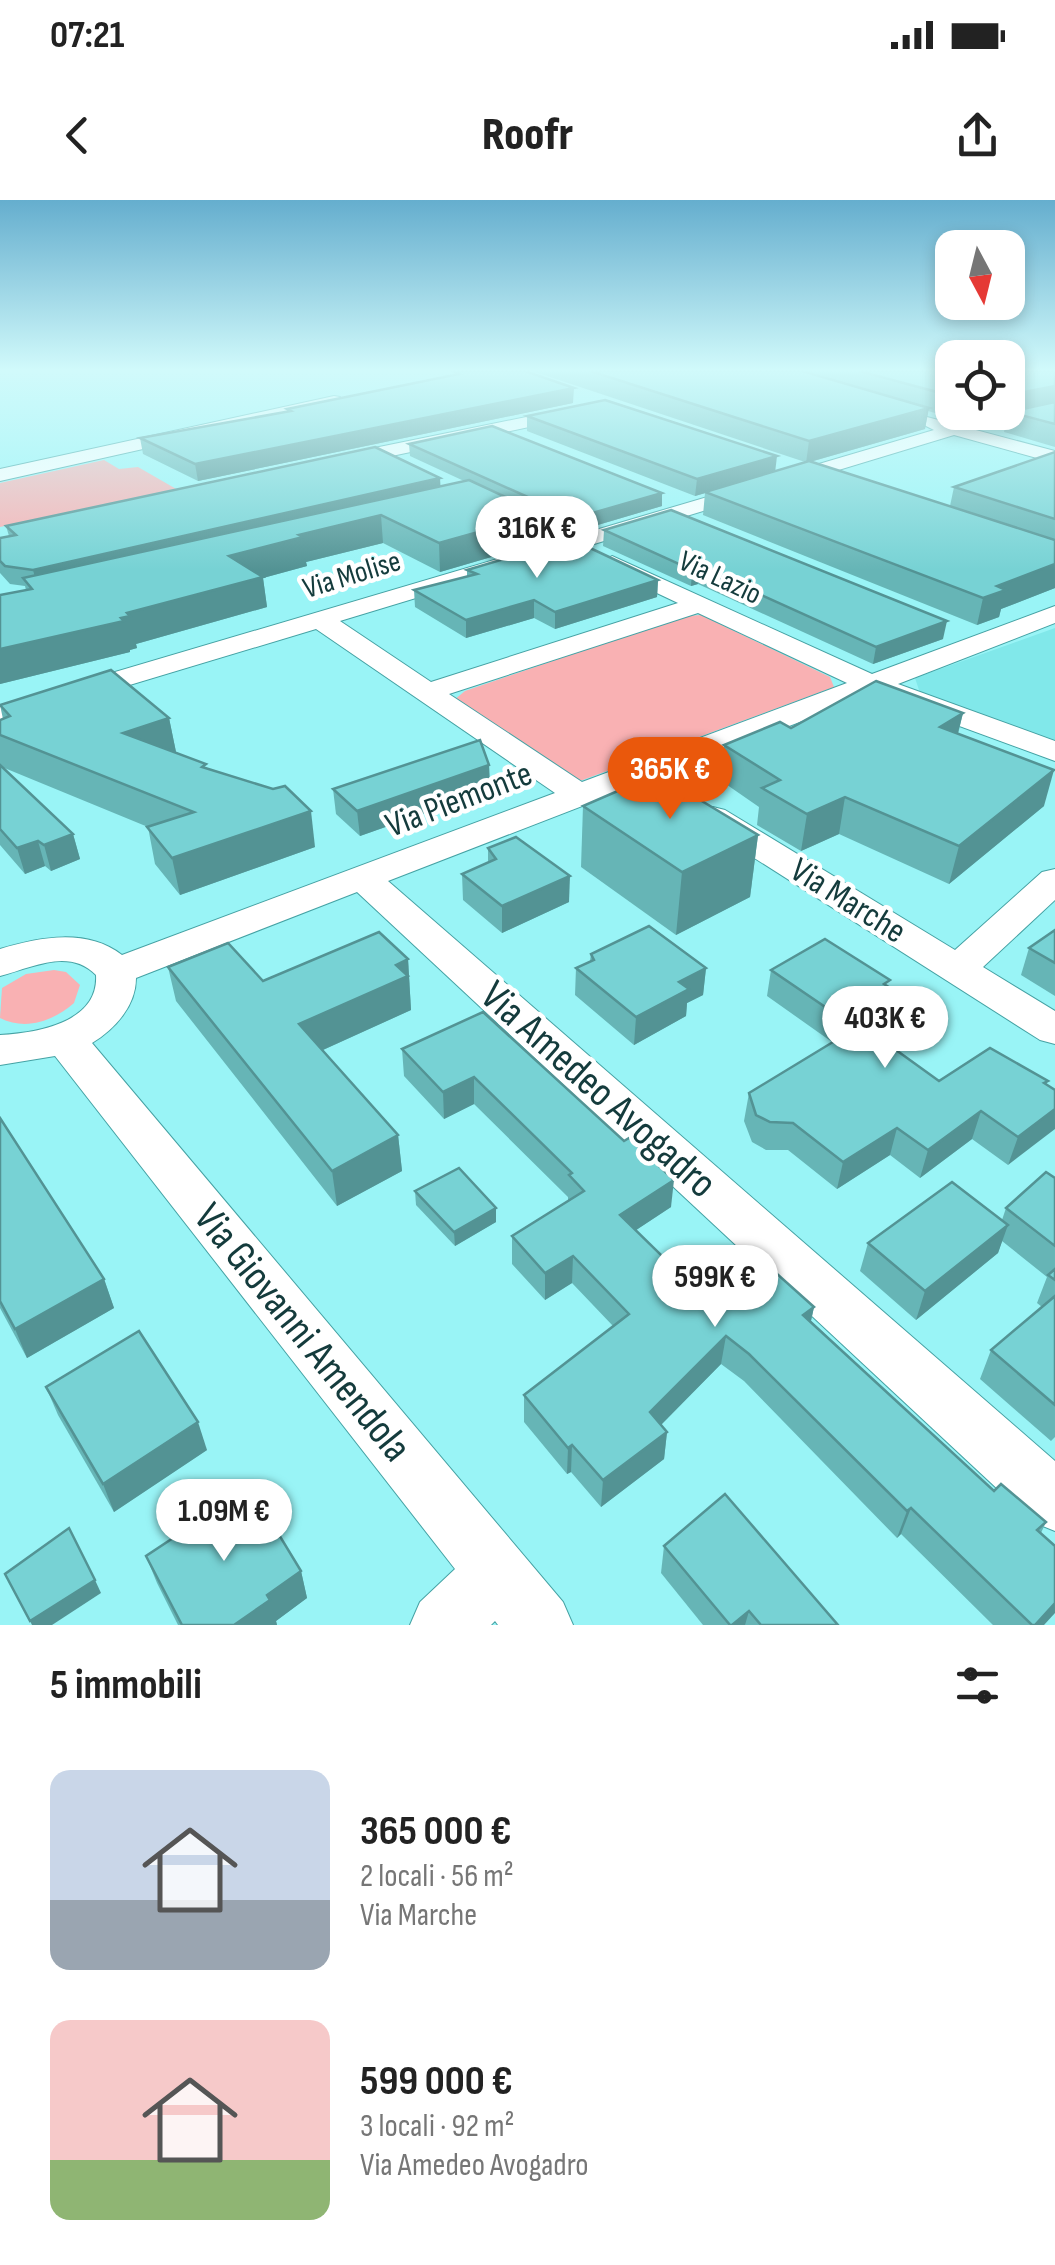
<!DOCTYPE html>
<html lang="it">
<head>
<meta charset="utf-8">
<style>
  body { margin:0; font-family:"Sofia Sans Condensed",sans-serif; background:#f2f2f2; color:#222; height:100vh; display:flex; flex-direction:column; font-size:38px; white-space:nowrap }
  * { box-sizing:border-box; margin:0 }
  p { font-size:32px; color:#767676 }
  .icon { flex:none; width:55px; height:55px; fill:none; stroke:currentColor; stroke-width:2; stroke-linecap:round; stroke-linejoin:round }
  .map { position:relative; height:1425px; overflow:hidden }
  .sheet { display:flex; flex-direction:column; background:#fff; flex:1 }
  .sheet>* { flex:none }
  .needle { width:65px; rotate:173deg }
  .controls { position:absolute; left:935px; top:30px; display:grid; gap:20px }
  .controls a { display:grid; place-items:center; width:90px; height:90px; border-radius:20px; background:#fff; box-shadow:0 5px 15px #0003; font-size:50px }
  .price { position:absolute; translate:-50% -85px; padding:0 22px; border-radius:35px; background:#fff; color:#222; font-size:32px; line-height:65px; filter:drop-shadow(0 2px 5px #0008) }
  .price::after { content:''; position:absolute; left:50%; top:60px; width:30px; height:22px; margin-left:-15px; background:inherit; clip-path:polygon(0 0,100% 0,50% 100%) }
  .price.selected { background:#ea580c; color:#fff }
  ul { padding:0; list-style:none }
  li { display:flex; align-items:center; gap:30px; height:250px; padding:0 50px }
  li span { display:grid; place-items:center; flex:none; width:280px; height:200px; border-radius:20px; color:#555 }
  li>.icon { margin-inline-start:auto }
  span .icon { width:120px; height:120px; fill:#fffc; stroke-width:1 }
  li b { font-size:42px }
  h2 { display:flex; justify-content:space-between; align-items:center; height:120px; padding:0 50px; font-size:42px }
  .status { display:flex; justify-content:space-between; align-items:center; height:70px; padding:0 50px; background:#fff; direction:ltr }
  .status svg { height:28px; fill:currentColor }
  header { display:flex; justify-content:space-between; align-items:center; height:130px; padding:0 50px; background:#fff; font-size:45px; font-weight:800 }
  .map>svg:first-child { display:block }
</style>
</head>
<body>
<div class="status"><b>07:21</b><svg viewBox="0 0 49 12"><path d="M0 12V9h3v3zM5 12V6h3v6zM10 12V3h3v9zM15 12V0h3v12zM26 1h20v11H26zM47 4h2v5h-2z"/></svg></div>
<header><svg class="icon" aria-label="back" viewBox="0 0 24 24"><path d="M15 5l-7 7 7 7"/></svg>Roofr<svg class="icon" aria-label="share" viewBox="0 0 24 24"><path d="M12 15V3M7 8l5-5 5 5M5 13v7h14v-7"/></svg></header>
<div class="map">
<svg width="1055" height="1425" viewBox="0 0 1055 1425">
  <rect width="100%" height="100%" fill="#99f4f6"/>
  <path fill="#81e8ea" d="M1055,428V542L920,493L915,478Z"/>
  <g fill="#f9b1b3">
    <path d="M104,260L119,269L138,267L178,290L0,327V283Z"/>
    <path d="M701,415L830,477L834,487L580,581L454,500L465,491L684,416Z"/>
    <path d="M54,770L66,772L80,785L74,803C53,821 26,831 0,818L2,788L26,774Z"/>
  </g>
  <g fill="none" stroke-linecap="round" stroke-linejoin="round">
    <g stroke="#45a2a4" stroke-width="2">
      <g id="minor">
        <path d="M334,196L340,197V205L0,281V269Z"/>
        <path d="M575,207L584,212L581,216L335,268L325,262L335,256Z"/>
        <path d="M927,217L1055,251V263L954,235L340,421L431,482L678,403L604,368L600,363L612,356L872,474L1055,406V423L898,484L1055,541V561L872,494L388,681L1055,1261V1331L1033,1322L357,692L136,778C136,806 115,829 92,843L563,1402L573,1425H498L495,1421L491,1425H410L420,1402L455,1369L55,856L0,865V835C36,833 99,823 96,775C69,747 31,768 0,776V749C40,737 87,728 122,755L555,593L316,429L0,524V506L934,230L918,222ZM698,413L847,483L582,582L449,494Z"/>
        <path d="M713,607L725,610L955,750L1042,672L1055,669V700L983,767L1055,811V844L1040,840L701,624L696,617L701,610Z"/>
      </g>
    </g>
    <use href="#minor" fill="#fff" fill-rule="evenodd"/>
  </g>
  <g fill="#66b5b6">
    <path d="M532,171H952V212H1008L1055,171V247L1004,232L1008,214L968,222L928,211L925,229L810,262L950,306L954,287L1055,252V388L1001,409L999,417L977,425L703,315L705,293L695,296L527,231V216L775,271L805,262Z"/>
    <path d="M455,172L573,203L198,281L143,254L140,238L288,212L287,209L456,175Z"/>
    <path d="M409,244L662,293V306L574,332L542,317V342L440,372L383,343L306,362L307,366L263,378L267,407L136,444L137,448L130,450V452L0,484V395L26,390L25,386L10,384L0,373V338L9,336L6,326L440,287L464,281L410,256Z"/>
    <path d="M604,330L943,439L873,464L698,384L691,386L603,346Z"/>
    <path d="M467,370L658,380L657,397L555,429L534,418L466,438L415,407L414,390L467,377Z"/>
    <path d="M0,505L169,518L176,552L207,568L315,647L180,695L155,664L148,627L2,567L73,634L80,659L51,671L45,666L25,674L0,645V520L3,519Z"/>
    <path d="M963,513L958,534L1044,606L949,684L839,634L801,651L757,625L759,607L720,580L724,545L791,528Z"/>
    <path d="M489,565L490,590L360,636L336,614L333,589Z"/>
    <path d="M583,606L758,635L750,697L676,735L581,667Z"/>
    <path d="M488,648L569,702L502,733L463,700L462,674L488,662Z"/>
    <path d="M1055,730V796L1021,775L1029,748Z"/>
    <path d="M591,754L706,768L703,795L687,803L686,816L634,845L575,795L576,768L590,761Z"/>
    <path d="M408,759L411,810L323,850L398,935L402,971L337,1006L176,801L168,767L263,781Z"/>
    <path d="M771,770L888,786L922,808L916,835L894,849L939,881H1048L1008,965L972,939L920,978L890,955L837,989L788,950H766L752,942L744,921L749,893L832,842L767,796Z"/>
    <path d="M483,812L671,1007L636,1030L701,1094L814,1107L811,1121L994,1291L1046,1322L1041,1333L1044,1425H993L901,1334L897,1338L744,1181L721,1164L661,1225L667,1232L664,1259L601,1307L571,1272L567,1274L524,1222V1195L613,1126L572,1083L545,1100L512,1064V1036L568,1001V997L474,904L444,919L404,876L402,849Z"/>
    <path d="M0,918L104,1079L114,1108L27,1158L0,1108Z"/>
    <path d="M1055,978V1237L1051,1241L980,1179L991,1150L1042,1107L1037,1103L1047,1077L1002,1041L998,1053L916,1120L860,1071L868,1043L1002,1020L1006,1008Z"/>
    <path d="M415,991L496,1008V1022L455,1046L416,1005Z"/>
    <path d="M46,1187L207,1250L114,1312L58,1215Z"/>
    <path d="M664,1346L838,1425H703L661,1373Z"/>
    <path d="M146,1356L301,1371L307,1398L276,1421L277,1425H178L157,1383Z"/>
  </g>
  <g fill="#539394">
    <path d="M1055,186V205L1009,212L1008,214L968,222L970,212H1008V195Z"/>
    <path d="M574,188L573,203L198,281L195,264Z"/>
    <path d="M929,208L925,229L806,263L809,241Z"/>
    <path d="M777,256L775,273L695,296L697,279Z"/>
    <path d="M440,278L441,294L38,388L33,370Z"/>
    <path d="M662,293V306L574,332L575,318Z"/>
    <path d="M542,314V342L440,372L439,343Z"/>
    <path d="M381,315L383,343L306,362L307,366L263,378L267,407L136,444L137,448L130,450V452L0,484V449L121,418L127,413L229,356L299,335Z"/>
    <path d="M1055,364V388L1001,409L999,417L977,425L983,398L997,386Z"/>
    <path d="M699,367L698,384L691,386L692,370Z"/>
    <path d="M658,380L657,397L555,429V412Z"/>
    <path d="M534,400V418L466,438V420Z"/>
    <path d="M947,421L943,439L873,464L876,447Z"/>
    <path d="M963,513L954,548L940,527Z"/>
    <path d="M169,518L176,552L123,533Z"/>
    <path d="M489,565L490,590L360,636L357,611Z"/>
    <path d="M1054,570L1044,606L949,684L959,646Z"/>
    <path d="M845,597L839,634L801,651L807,614Z"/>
    <path d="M311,611L315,647L180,695L172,658Z"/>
    <path d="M73,634L80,659L51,671L44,645Z"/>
    <path d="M758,635L750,697L676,735L682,672Z"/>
    <path d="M38,641L45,666L25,674L17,648Z"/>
    <path d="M570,676L569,702L502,733V706Z"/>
    <path d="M408,759L411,810L305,858L299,824Z"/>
    <path d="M706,768L703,795L687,803L686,816L634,845L636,817L679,782Z"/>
    <path d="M922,808L916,835L871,864L878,837Z"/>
    <path d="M474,877V904L444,919L443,892Z"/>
    <path d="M1055,909V929L1008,965L1018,937Z"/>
    <path d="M981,911L972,939L920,978L928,950Z"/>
    <path d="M897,928L890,955L837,989L843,962Z"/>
    <path d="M398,935L402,971L337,1006L332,971Z"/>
    <path d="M674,980L671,1007L618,1042L620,1015Z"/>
    <path d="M496,1008V1022L455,1046L454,1032Z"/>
    <path d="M1008,1025L998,1053L916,1120L925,1091Z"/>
    <path d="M573,1056L572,1083L545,1100V1073Z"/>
    <path d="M104,1079L114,1108L27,1158L15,1129Z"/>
    <path d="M814,1107L808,1134L803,1115Z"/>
    <path d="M726,1136L721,1164L647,1239L650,1212Z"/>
    <path d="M198,1222L207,1250L114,1312L103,1284Z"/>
    <path d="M667,1232L664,1259L601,1307L603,1280Z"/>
    <path d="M572,1245L571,1272L567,1274L568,1248Z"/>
    <path d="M911,1308L901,1334L897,1338L907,1311Z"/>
    <path d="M301,1371L307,1398L276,1421L277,1425H234L267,1395Z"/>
    <path d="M95,1380L101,1393L52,1425H32L30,1421Z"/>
    <path d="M1055,1403V1413L1044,1425H1035Z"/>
    <path d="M749,1411L745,1425H732Z"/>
  </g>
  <g fill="#77d2d4" stroke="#539394" stroke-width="2.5">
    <path d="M463,171H525L574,188L195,264L140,238L291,211L287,209L459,174L455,172Z"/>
    <path d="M590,171H802L929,208L809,241Z"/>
    <path d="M859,171H952V196Z"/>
    <path d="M1008,171H1055V186L1008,195Z"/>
    <path d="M605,200L777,256L697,279L527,216Z"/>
    <path d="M1055,202V224L1009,212Z"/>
    <path d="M492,226L662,293L575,318L409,244Z"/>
    <path d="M375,247L440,278L33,370L5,366L0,361V338L16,335L6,326Z"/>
    <path d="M1055,252V319L954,287Z"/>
    <path d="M809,261L1055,340V364L997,386L1006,390L983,398L705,292Z"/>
    <path d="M469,280L542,314L439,343L381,315L299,335L303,337L229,356L263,377L127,413L130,416L121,418L124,421L0,449V395L32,389L23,378Z"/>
    <path d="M671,310L947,421L876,447L699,367L692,370L604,330Z"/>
    <path d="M571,339L658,380L555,412L534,400L466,420L414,390L477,374L467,370Z"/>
    <path d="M111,470L169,518L123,533L206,564L202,567L273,589L285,586L311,611L172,658L147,627L194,612L0,535V520L10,516L0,505Z"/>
    <path d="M876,481L963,513L940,527L1054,570L959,646L845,597L807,614L762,588L780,580L724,545L780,522L791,528Z"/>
    <path d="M480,540L489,565L357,611L333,589Z"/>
    <path d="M0,565L73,634L44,645L38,641L17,648L0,629Z"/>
    <path d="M657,574L758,635L682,672L583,606Z"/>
    <path d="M516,637L570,676L502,706L462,674L496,659L488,648Z"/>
    <path d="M649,726L706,768L679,782L689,789L636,817L576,768L594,760L591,754Z"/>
    <path d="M1055,730V763L1029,748Z"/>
    <path d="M379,732L408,759L396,765L408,776L299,824L398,935L332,971L168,767L228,743L263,781Z"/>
    <path d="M825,739L890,780L884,784L922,808L878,837L939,881L990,848L1048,881L1044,883L1055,890V909L1018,937L981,911L928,950L897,928L843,962L793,923L770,922L756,915L749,893L856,828L771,770Z"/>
    <path d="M483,812L624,941L629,938L674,980L620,1015L701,1094L757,1056L814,1107L803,1115L994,1291L1001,1284L1046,1322L1037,1330L1055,1346V1403L1035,1425H1032L911,1308L907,1311L749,1154L726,1136L650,1212L667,1232L603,1280L572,1245L568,1248L524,1195L629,1114L573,1056L545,1073L512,1036L584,991L569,975L572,973L474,877L443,892L402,849Z"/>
    <path d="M0,918L104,1079L15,1129L0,1101Z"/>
    <path d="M459,968L496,1008L454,1032L415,991Z"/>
    <path d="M1046,972L1055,978V1046L1006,1008Z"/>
    <path d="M952,982L1008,1025L925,1091L868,1043Z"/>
    <path d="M1055,1069V1080L1048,1075Z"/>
    <path d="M1055,1096V1205L991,1150Z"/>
    <path d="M139,1131L198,1222L103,1284L46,1187Z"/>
    <path d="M250,1287L301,1371L267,1395L270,1400L234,1425H182L146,1356Z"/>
    <path d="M725,1294L838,1425H761L749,1411L732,1425H730L664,1346Z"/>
    <path d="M69,1328L95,1380L30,1421L5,1374Z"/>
  </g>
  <linearGradient id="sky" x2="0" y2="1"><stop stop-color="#65aece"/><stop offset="0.46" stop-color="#d1fafb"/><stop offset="1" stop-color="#d1fafb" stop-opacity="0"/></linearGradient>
  <rect width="1055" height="370" fill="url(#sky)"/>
  <g text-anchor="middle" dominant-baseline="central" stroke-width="9" stroke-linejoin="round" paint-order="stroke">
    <g font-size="30" fill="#143b3c" stroke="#fff">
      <text transform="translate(352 375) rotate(-17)">Via Molise</text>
      <text transform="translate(720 378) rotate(25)">Via Lazio</text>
    </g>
    <g font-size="35" fill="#143b3c" stroke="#fff">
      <text transform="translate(459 600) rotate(-21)">Via Piemonte</text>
      <text transform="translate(848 701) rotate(32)">Via Marche</text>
    </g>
    <g font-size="42" fill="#143b3c" stroke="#fff">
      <text transform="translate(598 890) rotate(42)">Via Amedeo Avogadro</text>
      <text transform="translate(302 1133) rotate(51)">Via Giovanni Amendola</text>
    </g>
  </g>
</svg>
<div class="controls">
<a><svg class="needle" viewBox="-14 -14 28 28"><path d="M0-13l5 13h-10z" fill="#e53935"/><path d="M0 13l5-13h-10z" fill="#767676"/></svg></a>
<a><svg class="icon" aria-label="locate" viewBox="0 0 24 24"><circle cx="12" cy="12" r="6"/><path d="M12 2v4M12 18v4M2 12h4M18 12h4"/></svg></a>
</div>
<b class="price" style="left:537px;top:381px">316K €</b>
<b class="price selected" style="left:670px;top:622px">365K €</b>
<b class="price" style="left:885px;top:871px">403K €</b>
<b class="price" style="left:715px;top:1130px">599K €</b>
<b class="price" style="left:224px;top:1364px">1.09M €</b>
</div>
<section class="sheet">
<h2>5 immobili<svg class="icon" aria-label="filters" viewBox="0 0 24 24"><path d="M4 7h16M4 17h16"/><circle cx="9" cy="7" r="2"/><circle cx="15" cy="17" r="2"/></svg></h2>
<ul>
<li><span style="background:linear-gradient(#c9d6e8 65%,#9aa5b1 0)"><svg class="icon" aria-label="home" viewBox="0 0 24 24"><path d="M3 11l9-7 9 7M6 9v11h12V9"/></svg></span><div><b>365 000 €</b><p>2 locali · 56 m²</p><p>Via Marche</p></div></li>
<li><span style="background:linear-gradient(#f6c9c9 70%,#8fb573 0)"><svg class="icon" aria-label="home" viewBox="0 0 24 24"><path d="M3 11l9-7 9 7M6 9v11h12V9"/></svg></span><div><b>599 000 €</b><p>3 locali · 92 m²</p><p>Via Amedeo Avogadro</p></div></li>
</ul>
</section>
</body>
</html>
